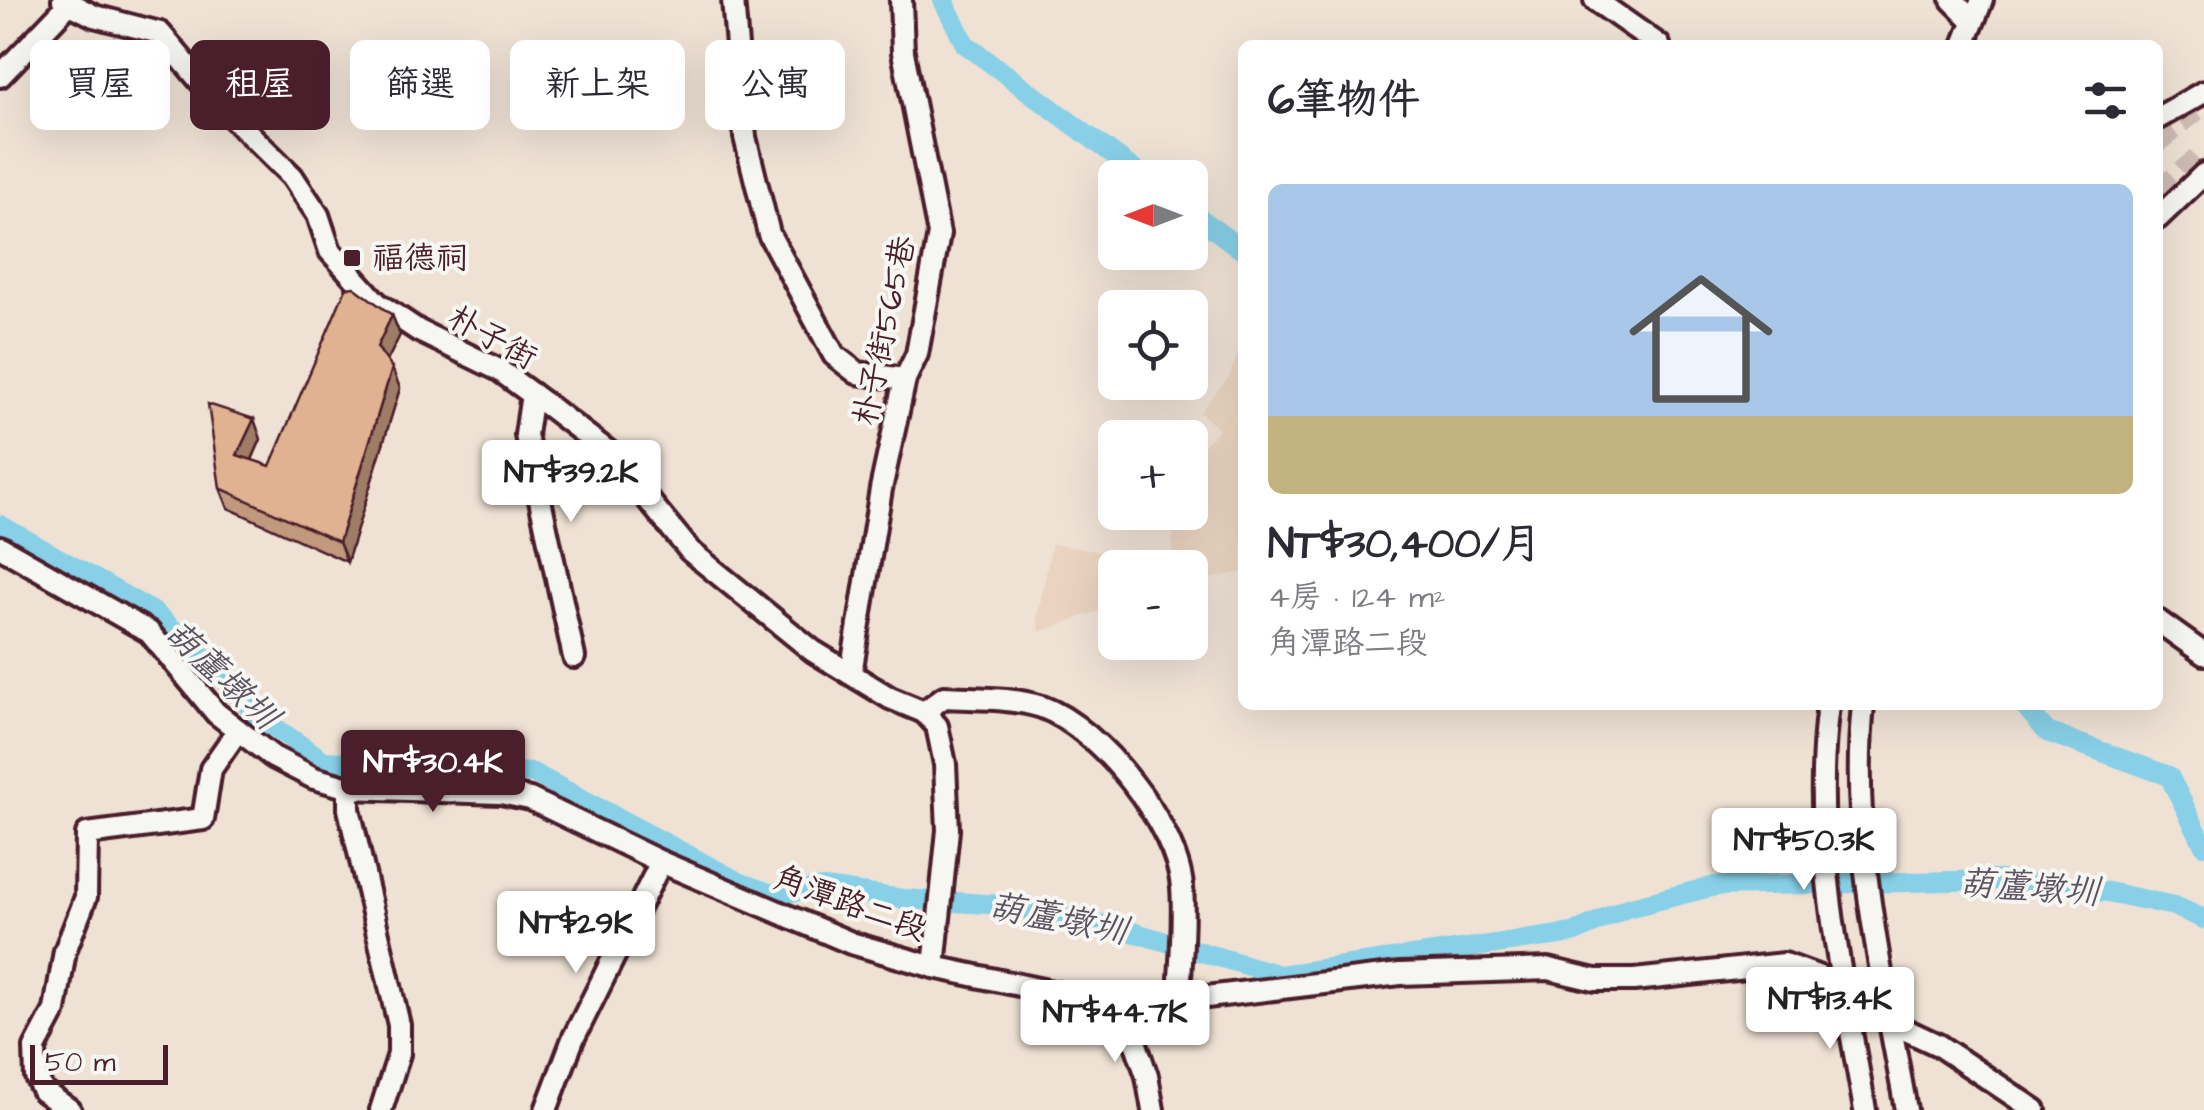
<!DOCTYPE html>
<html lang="zh-TW">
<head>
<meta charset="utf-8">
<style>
  body { margin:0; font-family:"Architects Daughter","LXGW WenKai TC",sans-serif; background:#f2f2f3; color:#2b2b33; height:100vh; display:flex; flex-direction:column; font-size:38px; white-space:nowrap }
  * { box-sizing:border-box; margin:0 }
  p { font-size:32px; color:#7c7c81 }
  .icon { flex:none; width:55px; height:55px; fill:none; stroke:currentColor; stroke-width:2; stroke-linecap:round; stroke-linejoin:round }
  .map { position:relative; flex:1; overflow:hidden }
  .panel { position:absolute; left:1238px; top:40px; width:925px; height:670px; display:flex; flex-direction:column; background:#fff; border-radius:15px; box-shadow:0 10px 40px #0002 }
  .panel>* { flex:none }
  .banner { position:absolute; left:30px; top:40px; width:950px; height:90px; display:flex; gap:20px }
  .needle { width:65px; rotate:270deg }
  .tools { position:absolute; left:1098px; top:160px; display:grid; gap:20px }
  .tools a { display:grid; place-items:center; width:110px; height:110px; border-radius:15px; background:#fff; box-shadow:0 10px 40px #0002; font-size:50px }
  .scale { position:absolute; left:30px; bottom:25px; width:138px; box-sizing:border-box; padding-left:10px; border:5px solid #4a1f2b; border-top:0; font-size:28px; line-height:35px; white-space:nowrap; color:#4a1f2b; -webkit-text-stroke:8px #f6f6f2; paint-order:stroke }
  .price { position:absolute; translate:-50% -85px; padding:0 22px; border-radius:10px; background:#fff; color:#222; font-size:32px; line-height:65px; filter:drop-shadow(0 2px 5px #0008) }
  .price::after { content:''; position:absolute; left:50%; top:60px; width:30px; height:22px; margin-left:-15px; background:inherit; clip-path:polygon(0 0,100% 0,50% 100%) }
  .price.current { background:#4a1f2b; color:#fff }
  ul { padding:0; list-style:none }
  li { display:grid; align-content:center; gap:20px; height:530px; padding:0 30px }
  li+li { border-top:2px solid #e1e1e2 }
  li span { display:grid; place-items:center; height:310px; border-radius:15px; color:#555 }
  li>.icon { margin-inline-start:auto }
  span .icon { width:180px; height:180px; fill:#fffc; stroke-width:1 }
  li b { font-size:42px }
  h2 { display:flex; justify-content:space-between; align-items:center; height:120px; padding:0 30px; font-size:42px }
  .chip { padding:0 35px; border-radius:15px; background:#fff; box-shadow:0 10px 40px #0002; font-size:35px; line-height:90px }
  .chip.current { background:#4a1f2b; color:#fff }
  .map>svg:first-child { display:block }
</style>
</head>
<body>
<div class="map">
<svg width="2204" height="1110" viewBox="0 0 2204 1110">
  <rect width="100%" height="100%" fill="#efe2d5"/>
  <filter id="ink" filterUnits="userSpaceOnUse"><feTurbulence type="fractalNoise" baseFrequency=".01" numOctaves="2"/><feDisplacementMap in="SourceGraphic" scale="20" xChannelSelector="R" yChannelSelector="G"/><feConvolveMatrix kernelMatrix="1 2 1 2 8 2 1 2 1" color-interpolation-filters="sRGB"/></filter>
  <g filter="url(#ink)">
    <path fill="#ead4c1" d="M1242,344V572L1190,583V568H1115V605L1040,632L1037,618L1052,543L1172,565L1173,521L1176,513L1190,512V479L1204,445L1219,429L1200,412L1229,377Z"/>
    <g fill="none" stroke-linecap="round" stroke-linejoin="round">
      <g stroke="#87d0e7" stroke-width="20">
        <path d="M943,0L965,44L1145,178"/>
        <path d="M1190,211L1242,250"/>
        <path d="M0,525L155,613L210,663L255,714L324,761L533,773L741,883L772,894L824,888L903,899L1004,905L1115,927L1280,975L1573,933L1627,908L1715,886L2000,880L2108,892L2174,906L2204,919"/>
        <path d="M2024,705L2047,732L2169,776L2204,845"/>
      </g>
      <g stroke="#cebbb3" stroke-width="20" stroke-dasharray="20 10" stroke-linecap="butt">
        <path d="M2158,143L2204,105"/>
        <path d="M2158,190L2204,152"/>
      </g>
      <g stroke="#4a1f2b" stroke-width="28">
        <g id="minor">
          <path d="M63,0L94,16L160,33L221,106L292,176L318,215L330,251L377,303L419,331L499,370L551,408L610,453L690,551L813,651L890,698L924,712L937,726L945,764L948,830L934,967"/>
          <path d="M733,0L745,137L769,234L834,355L857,373L905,379"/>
          <path d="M1595,0L1659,45"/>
          <path d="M1952,0L1972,20"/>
          <path d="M1964,45L1982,0"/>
          <path d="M0,76L67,6"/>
          <path d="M2158,118L2204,92"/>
          <path d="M2158,218L2204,174"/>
          <path d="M532,394L526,435L574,657"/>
          <path d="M0,547L149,632L216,713L273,757L314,778L349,788L501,793L530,799L661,862L851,943L934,967L1123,1007L1400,974L1549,969L1595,980H1634L1784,964L1844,986L1891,1023L1938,1045L2035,1110"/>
          <path d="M2158,621L2204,654"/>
          <path d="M851,674L881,489L905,379L917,354L939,234L903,52L901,0"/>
          <path d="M1828,705C1810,841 1842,976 1865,1110"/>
          <path d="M1863,705C1849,840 1883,977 1906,1110"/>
          <path d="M924,712L944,697C976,699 1011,697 1042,707C1100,728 1177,826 1182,887C1185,925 1180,964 1179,1002"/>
          <path d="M349,788V809L399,1025V1054L381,1110"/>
          <path d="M1123,1007L1147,1076L1153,1110"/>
          <path d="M70,1110L43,1091L36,1077L35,1048L55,1010L65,951L86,897L87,834L203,819L211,769L238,730"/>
          <path d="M546,1110L573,1039L661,862"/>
        </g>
      </g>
      <use href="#minor" stroke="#f6f6f2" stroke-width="20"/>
    </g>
    <path fill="#c1997d" stroke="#4a1f2b" stroke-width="2.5" d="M392,315L400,335L387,361L400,388L347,562L228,508L220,488L261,439L252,460L270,466Z"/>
    <g fill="#9d7d66" stroke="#4a1f2b" stroke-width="2.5">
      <path d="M392,315L400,335L384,367L377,347Z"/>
      <path d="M392,368L400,388L347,562L339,542Z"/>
      <path d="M254,419L261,439L245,475L237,455Z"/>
    </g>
    <path fill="#e0b291" stroke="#4a1f2b" stroke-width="2.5" d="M354,287L392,315L377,347L392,368L339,542L220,488L208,404L254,419L237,455L270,466L346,288Z"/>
  </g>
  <rect fill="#4a1f2b" stroke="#f6f6f2" stroke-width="4" x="342" y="248" width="20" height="20" rx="5"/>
  <g text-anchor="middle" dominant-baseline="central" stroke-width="8" stroke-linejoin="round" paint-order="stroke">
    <g font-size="32" fill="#4a1f2b" stroke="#f6f6f2" text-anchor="start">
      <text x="372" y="258">福德祠</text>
    </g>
    <g font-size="32" fill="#4a1f2b" stroke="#f6f6f2">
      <text transform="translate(885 331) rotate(-78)">朴子街565巷</text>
      <text transform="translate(492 338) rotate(29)">朴子街</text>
      <text transform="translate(850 904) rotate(20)">角潭路二段</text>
    </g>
    <g font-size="35" font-style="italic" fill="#5c5463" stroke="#f6f6f2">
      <text transform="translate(221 675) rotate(43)">葫蘆墩圳</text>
      <text transform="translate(2029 888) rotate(4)">葫蘆墩圳</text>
      <text transform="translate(1058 919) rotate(11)">葫蘆墩圳</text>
    </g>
  </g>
</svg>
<div class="tools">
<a><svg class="needle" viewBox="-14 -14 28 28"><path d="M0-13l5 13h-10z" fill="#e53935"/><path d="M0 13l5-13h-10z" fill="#7c7c81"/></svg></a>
<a><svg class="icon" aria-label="locate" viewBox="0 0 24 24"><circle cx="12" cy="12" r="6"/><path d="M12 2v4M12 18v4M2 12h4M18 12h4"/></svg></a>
<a>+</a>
<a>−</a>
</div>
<div class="scale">50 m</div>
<b class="price" style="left:571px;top:525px">NT$39.2K</b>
<b class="price current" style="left:433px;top:815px">NT$30.4K</b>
<b class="price" style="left:1804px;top:893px">NT$50.3K</b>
<b class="price" style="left:576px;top:976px">NT$29K</b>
<b class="price" style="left:1830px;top:1052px">NT$13.4K</b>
<b class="price" style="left:1115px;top:1065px">NT$44.7K</b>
<div class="banner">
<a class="chip">買屋</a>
<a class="chip current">租屋</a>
<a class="chip">篩選</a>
<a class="chip">新上架</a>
<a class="chip">公寓</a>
</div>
<section class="panel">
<h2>6筆物件<svg class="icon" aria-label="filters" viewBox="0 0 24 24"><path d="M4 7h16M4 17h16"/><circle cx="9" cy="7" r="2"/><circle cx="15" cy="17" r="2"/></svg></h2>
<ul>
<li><span style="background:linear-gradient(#a9c7e8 75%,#c2b280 0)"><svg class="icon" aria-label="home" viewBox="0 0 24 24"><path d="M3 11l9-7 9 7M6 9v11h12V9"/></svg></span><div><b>NT$30,400/月</b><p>4房 · 124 m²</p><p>角潭路二段</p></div></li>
</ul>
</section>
</div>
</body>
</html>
